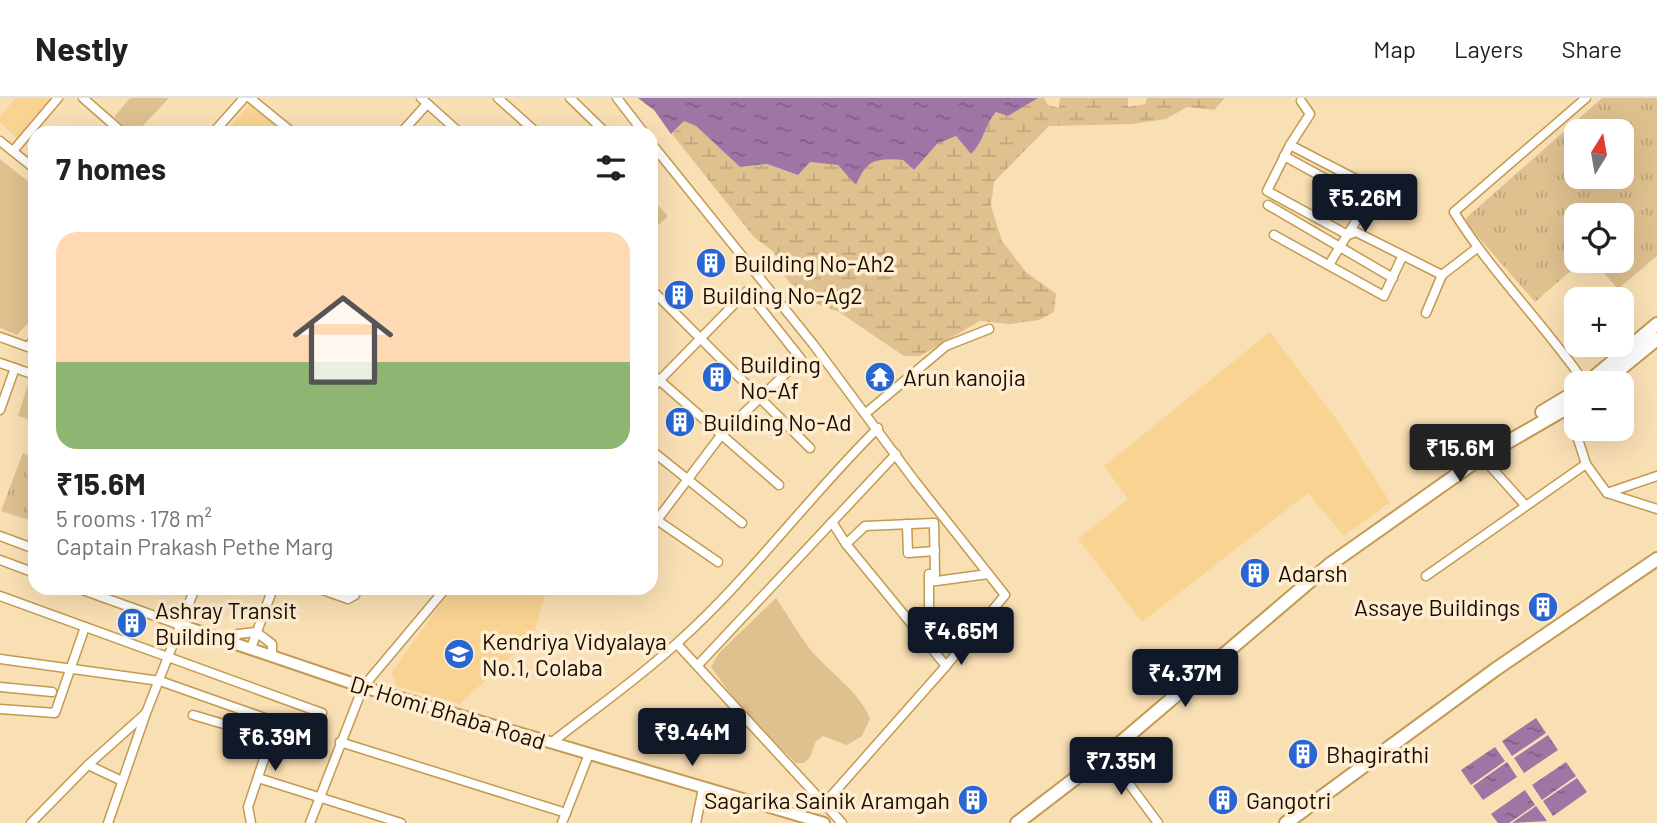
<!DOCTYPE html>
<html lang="en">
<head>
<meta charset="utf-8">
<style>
  body { margin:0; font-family:Barlow,sans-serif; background:#f6f6f6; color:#202124; height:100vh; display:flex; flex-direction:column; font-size:26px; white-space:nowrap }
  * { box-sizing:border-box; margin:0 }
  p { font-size:23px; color:#757577 }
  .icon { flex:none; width:38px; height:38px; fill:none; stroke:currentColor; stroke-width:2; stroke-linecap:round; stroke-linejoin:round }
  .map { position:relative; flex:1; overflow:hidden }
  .panel { position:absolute; left:28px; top:28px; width:630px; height:469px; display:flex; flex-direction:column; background:#fff; border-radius:21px; box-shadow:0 7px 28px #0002 }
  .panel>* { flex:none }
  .needle { width:46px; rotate:11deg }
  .buttons { position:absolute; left:1564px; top:21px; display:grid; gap:14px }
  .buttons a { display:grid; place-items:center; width:70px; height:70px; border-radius:14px; background:#fff; box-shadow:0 7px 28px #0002; font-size:35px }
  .price { position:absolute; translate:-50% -60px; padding:0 16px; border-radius:7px; background:#111827; color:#fff; font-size:23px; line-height:46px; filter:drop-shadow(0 2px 4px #0008) }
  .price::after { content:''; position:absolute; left:50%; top:42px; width:21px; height:16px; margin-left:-10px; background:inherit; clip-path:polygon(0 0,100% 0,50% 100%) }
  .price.selected { background:#222; color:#fff }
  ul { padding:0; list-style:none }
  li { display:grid; align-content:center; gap:14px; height:371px; padding:0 28px }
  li+li { border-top:2px solid #e0e0e0 }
  li span { display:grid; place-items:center; height:217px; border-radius:21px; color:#555 }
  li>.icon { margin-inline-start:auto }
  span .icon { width:126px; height:126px; fill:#fffc; stroke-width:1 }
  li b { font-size:30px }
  h2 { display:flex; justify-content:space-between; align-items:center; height:84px; padding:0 28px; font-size:30px }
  header { display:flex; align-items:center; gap:42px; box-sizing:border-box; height:98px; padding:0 35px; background:#fff; border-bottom:2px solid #e0e0e0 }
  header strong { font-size:33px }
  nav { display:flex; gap:38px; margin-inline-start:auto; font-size:24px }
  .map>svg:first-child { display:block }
</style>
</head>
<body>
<header>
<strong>Nestly</strong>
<nav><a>Map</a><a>Layers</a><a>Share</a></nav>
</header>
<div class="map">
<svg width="1657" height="725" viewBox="0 0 1657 725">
  <defs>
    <pattern id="wetland-marsh" width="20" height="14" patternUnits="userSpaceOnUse" patternTransform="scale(1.75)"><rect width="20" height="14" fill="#dfc18f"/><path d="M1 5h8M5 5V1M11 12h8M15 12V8" fill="none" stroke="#bfa57a"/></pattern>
    <pattern id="park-tufts" width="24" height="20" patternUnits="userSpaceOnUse" patternTransform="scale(1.75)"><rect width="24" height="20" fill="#dfc18f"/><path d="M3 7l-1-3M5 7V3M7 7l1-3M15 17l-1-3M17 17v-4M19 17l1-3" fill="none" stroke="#bfa57a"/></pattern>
    <pattern id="water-ripples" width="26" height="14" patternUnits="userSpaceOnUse" patternTransform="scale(1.75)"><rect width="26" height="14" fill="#9d76a5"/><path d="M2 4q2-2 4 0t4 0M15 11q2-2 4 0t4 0" fill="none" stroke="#7f5f84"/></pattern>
  </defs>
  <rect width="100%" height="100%" fill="#f9dfb4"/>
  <g fill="#f8d392">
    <path d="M16,0H52L17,40L0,24V18Z"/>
    <path d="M254,2L293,35H224Z"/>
    <path d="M1270,234L1337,322L1390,404L1344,438L1308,395L1142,524L1078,441L1128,401L1104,368Z"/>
    <path d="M452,490H547L533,538L460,606L396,588L392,574Z"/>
  </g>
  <g fill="#dfc18f">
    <path d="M130,0H169L136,35H132L114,19Z"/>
    <path d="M0,61L35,89V217L17,237L0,230Z"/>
    <path d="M30,280L35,282V323L18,318Z"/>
    <path d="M776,500C787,516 797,534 809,550C828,574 859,592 870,621L862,638L847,647L823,638L816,643L810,659L804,665H796L742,612L711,569L719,555Z"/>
  </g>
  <path fill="url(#wetland-marsh)" d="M1038,0H1044L1048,7L1059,10L1060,0H1128V9L1145,6L1147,0H1225L1214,12L1187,9L1166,21L1133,26L1049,28L994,84L991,108L1002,143L1026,174L1056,196L1054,214L1039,222L1010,226L980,223L920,258H904L839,214L801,200L784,177L774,154L754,139L672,36L684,23L696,28L740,69L767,66L798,77L810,64L864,69L878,61L903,62L914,72L937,46L956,38L971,56C984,44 984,27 996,14L1008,18Z"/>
  <g fill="url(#park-tufts)" fill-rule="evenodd">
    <path d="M1602,0H1657V158L1618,191L1593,163H1622V117H1577V163H1582L1535,204L1467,126L1466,120ZM1577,33H1622V79H1577Z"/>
    <path d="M651,100L668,118L651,134Z"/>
    <path d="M23,355L35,360L32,423L1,413Z"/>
  </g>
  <g fill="url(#water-ripples)">
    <path d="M638,0H1038L1008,18L996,14C984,28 984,44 971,56L956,38L937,46L914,72L903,62C875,61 868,60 856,87L838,67L810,64L798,77L767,66L740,69L696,28L684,23L671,36L654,12Z"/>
    <path d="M1536,620L1546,635L1512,658L1502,643Z"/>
    <path d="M1548,637L1558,652L1524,675L1514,660Z"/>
    <path d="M1495,649L1505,663L1471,687L1461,672Z"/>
    <path d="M1507,664L1517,679L1483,702L1473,688Z"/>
    <path d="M1566,664L1576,678L1542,702L1532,687Z"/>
    <path d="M1577,680L1587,694L1553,718L1543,703Z"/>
    <path d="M1525,692L1535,707L1509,725H1498L1491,716Z"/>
    <path d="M1536,708L1547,723L1512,725Z"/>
  </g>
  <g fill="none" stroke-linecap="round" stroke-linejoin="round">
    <g stroke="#c39a50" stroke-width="11">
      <g id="minor">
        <path d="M83,0L123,35"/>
        <path d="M250,0L293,35"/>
        <path d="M421,0L460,35"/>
        <path d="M498,0L537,35"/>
        <path d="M570,0L606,35"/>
        <path d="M617,0L644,35"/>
        <path d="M213,35L244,0"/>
        <path d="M401,35L427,6"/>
        <path d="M0,43L35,71"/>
        <path d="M651,45L813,246L914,382L1005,497L946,568"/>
        <path d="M1290,47L1310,16L1301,3"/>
        <path d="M13,53L58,0"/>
        <path d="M1284,58L1368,104"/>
        <path d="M1268,107L1393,180"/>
        <path d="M1274,137L1384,198L1402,159"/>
        <path d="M1329,167C1344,141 1361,117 1375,91L1290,47L1267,93L1348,137L1356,134L1442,177L1477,150"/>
        <path d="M656,196L810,350"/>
        <path d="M1426,215L1442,177"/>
        <path d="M0,239L28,249L35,240"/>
        <path d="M0,265L35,277"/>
        <path d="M651,275L779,387"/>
        <path d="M1585,285C1544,226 1492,175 1454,114L1586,0"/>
        <path d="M651,291L747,193L801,261L722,336L657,422"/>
        <path d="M1568,310L1586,366L1607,395L1657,411"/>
        <path d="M0,312L15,270"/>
        <path d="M866,315L946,248L989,231"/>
        <path d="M651,352L742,425"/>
        <path d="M1482,359L1525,407"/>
        <path d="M1607,395L1657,378"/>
        <path d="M651,418L718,464"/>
        <path d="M907,426L908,455L935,453"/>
        <path d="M0,438L35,451"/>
        <path d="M846,446L865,428L934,425L935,476H929V547"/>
        <path d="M0,462L35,475"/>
        <path d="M1426,478L1586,366"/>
        <path d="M929,484L988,476"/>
        <path d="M77,490L180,527"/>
        <path d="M317,490L348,501L355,497L357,490"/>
        <path d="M0,498L322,615"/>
        <path d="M232,544L238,536L256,534L272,546V557"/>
        <path d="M677,546L842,725"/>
        <path d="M251,550L273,490"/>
        <path d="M0,561L160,583L313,637"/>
        <path d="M698,567L896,356"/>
        <path d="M0,589L52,594"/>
        <path d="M0,611L55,615L85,529"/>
        <path d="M193,617L271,640"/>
        <path d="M340,644L566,715"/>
        <path d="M551,645C593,612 638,581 677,545C750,480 808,399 878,330"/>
        <path d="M1107,656L1158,725"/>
        <path d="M88,667L122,683"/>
        <path d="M258,680L401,725"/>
        <path d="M824,706L946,568L846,446L832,424"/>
        <path d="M31,725L88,667L145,616"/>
        <path d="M108,725L146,615L195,490"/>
        <path d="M251,725L248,709L276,625"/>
        <path d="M310,725L363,589L446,490"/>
        <path d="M562,725L589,656"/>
        <path d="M696,725L703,690"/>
      </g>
    </g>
    <g stroke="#c39a50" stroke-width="14">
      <path id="tertiary" d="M180,527L363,589L824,725"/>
    </g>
    <g stroke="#c39a50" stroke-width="16">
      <g id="secondary">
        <path d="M1587,285L1657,226"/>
        <path d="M1603,285L1657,241"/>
        <path d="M1542,314L1577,293"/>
        <path d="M1017,725L1107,656L1329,467L1482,359L1577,304"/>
        <path d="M1286,725L1496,571L1657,461"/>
      </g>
    </g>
    <use href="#minor" stroke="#fff" stroke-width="8"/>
    <use href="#tertiary" stroke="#fff" stroke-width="10"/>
    <use href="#secondary" stroke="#fff" stroke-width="12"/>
  </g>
  <defs>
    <g id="building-disc" transform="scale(1.575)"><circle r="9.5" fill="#2766d3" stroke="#ffedd1"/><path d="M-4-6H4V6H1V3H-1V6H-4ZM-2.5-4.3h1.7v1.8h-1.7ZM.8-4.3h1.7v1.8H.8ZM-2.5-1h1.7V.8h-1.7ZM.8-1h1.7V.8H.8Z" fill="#fff"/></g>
    <g id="temple-disc" transform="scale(1.575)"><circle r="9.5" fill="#2766d3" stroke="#ffedd1"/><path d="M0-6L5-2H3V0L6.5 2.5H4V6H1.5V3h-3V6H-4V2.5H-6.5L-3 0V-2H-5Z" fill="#fff"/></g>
    <g id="school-disc" transform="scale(1.575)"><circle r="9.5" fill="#2766d3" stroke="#ffedd1"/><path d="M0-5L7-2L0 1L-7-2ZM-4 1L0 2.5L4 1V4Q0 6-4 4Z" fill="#fff"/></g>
  </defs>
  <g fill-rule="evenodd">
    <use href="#building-disc" x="711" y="165"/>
    <use href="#building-disc" x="679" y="197"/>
    <use href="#building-disc" x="717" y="279"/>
    <use href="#temple-disc" x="880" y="279"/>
    <use href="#building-disc" x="680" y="324"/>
    <use href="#building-disc" x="1255" y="475"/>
    <use href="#building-disc" x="1543" y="509"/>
    <use href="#building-disc" x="132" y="525"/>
    <use href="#school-disc" x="459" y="556"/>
    <use href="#building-disc" x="1303" y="656"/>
    <use href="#building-disc" x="973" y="702"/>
    <use href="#building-disc" x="1223" y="702"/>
  </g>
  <g text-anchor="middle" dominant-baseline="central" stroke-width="7" stroke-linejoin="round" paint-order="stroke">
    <g font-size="23" fill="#190d00" stroke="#ffedd1" text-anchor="start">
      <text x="734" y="165">Building No-Ah2</text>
      <text x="702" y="197">Building No-Ag2</text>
      <text x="740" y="266">Building<tspan x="740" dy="26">No-Af</tspan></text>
      <text x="903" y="279">Arun kanojia</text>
      <text x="703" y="324">Building No-Ad</text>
      <text x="1278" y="475">Adarsh</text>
      <text x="1520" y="509" text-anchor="end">Assaye Buildings</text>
      <text x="155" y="512">Ashray Transit<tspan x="155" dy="26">Building</tspan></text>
      <text x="482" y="543">Kendriya Vidyalaya<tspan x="482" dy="26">No.1, Colaba</tspan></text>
      <text x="1326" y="656">Bhagirathi</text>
      <text x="950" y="702" text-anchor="end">Sagarika Sainik Aramgah</text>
      <text x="1246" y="702">Gangotri</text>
    </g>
    <g font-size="23" fill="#190d00" stroke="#ffedd1">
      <text transform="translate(448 614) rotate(17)">Dr Homi Bhaba Road</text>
    </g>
  </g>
</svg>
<div class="buttons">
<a><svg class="needle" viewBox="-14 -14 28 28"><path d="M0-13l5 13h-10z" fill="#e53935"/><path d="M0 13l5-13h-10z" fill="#757577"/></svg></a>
<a><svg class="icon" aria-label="locate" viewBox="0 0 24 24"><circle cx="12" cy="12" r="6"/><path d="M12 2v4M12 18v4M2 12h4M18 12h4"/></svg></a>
<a>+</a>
<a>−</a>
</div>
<b class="price" style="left:1365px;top:136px">₹5.26M</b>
<b class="price selected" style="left:1460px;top:386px">₹15.6M</b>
<b class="price" style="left:961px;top:569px">₹4.65M</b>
<b class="price" style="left:1185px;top:611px">₹4.37M</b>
<b class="price" style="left:692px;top:670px">₹9.44M</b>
<b class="price" style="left:275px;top:675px">₹6.39M</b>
<b class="price" style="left:1121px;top:699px">₹7.35M</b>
<section class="panel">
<h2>7 homes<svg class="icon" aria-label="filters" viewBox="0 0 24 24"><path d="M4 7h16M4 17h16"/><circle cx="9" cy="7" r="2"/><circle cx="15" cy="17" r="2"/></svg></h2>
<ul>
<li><span style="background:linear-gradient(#ffd9b3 60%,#8fb573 0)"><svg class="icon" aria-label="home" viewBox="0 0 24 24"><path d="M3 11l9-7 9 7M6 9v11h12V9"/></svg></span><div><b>₹15.6M</b><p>5 rooms · 178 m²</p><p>Captain Prakash Pethe Marg</p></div></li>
</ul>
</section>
</div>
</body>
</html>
